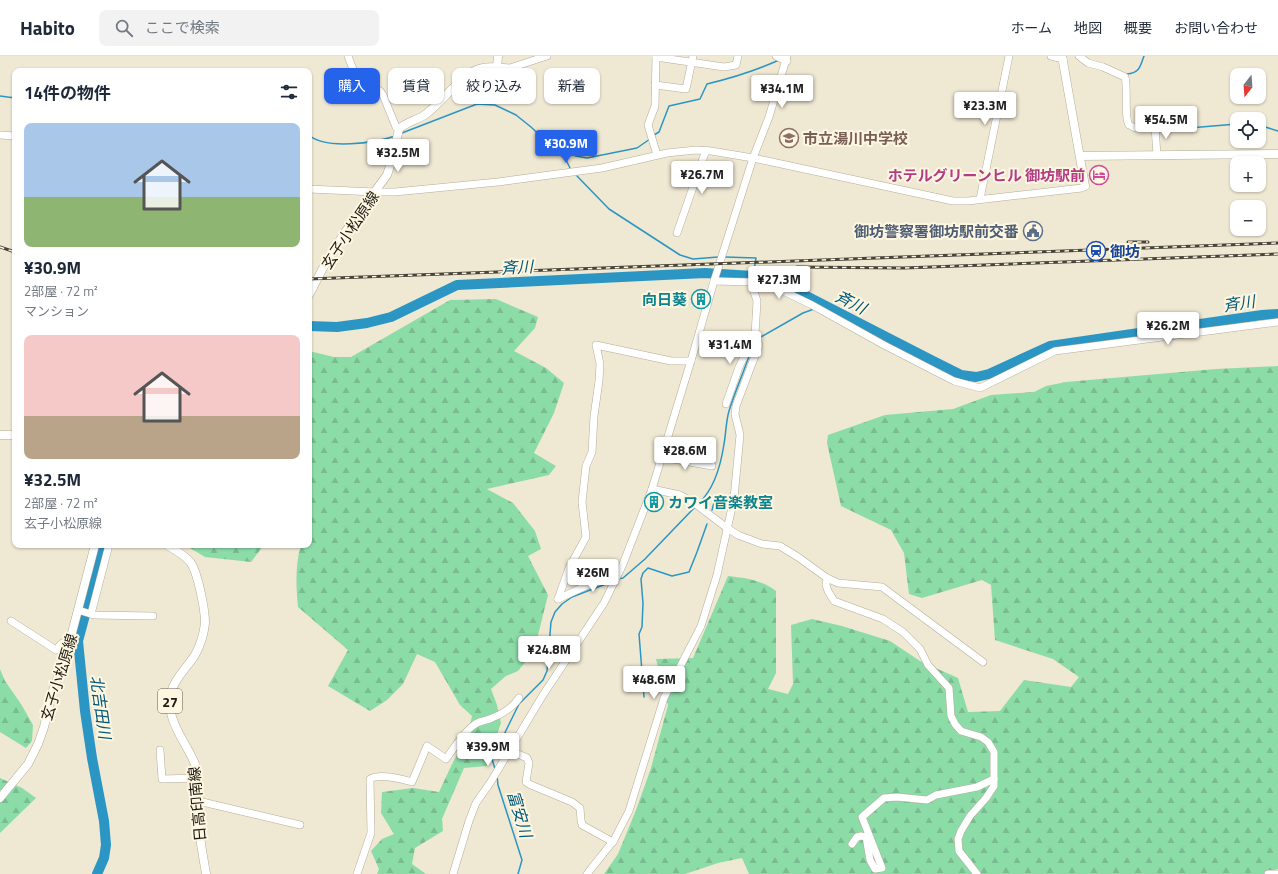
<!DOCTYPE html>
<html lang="ja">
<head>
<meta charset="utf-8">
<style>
  body { margin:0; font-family:"Titillium Web","Noto Sans JP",sans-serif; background:#f2f2f3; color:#1f2937; height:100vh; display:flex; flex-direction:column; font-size:15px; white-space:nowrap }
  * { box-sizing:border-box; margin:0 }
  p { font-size:13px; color:#747a83 }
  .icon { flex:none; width:22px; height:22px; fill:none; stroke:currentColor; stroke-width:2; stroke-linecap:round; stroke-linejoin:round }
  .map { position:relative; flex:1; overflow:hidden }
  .side { position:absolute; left:12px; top:12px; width:300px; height:480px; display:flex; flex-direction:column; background:#fff; border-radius:8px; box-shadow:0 1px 3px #0004 }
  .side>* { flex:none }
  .guide { position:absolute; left:324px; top:12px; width:380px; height:36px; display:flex; gap:8px }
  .needle { width:26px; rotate:197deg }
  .fabs { position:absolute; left:1230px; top:12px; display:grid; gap:8px }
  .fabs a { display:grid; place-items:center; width:36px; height:36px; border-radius:8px; background:#fff; box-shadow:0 1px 3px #0004; font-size:20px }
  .price { position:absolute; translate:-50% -34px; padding:0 9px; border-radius:4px; background:#fff; color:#222; font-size:13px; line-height:26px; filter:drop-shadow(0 1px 2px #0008) }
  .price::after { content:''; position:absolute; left:50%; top:24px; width:12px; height:9px; margin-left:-6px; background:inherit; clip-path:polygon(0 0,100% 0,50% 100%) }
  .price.selected { background:#2563eb; color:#fff }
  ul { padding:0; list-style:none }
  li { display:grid; align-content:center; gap:8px; height:212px; padding:0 12px }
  li span { display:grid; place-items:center; height:124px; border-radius:8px; color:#555 }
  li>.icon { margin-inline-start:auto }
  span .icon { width:72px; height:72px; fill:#fffc; stroke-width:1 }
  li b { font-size:17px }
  h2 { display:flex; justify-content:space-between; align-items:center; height:48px; padding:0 12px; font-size:17px }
  .chip { padding:0 14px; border-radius:8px; background:#fff; box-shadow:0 1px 3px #0004; font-size:14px; line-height:36px }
  .chip.selected { background:#2563eb; color:#fff }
  header { display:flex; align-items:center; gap:24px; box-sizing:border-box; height:56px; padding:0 20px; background:#fff; border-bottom:1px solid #e0e1e3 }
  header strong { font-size:19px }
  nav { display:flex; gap:22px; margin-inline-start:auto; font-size:14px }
  .search { width:280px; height:36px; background:#f2f2f3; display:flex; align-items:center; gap:10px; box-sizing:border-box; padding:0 14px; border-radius:8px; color:#747a83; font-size:15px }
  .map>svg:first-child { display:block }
</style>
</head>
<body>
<header>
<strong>Habito</strong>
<div class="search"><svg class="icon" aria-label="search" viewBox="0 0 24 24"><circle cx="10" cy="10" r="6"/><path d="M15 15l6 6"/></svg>ここで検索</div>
<nav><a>ホーム</a><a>地図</a><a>概要</a><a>お問い合わせ</a></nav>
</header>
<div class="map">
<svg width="1278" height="818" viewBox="0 0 1278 818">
  <defs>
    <pattern id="forest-firs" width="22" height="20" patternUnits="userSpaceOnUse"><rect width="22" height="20" fill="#8cdca8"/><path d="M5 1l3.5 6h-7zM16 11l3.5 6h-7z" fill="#78bc90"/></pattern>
  </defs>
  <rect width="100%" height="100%" fill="#efe8d3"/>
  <g fill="url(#forest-firs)">
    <path d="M496,243L538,261L535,272L514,295L546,312L564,327L554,357L534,397L556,410L549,419L487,433L513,447L535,475L541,493L528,500L548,539L534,595L518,615L506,620L491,633L497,649L501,667L488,702L487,710L464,712L442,763L443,775L415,792L412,808L426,818H377L379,813L371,795L382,783L394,778L381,757L382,736L413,732L439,736L453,706L467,681L472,660L460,649L435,606L417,598L403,628L387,644L370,655L328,630L348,594L298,551C296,530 295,509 301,489H309V295L334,301H351L450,244Z"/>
    <path d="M1278,310V813L1264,818H749L742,802L718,807L685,818H604L618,798L636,754L651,712L668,649L656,603L693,602L728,520C745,522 762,524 776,535V617L768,633L788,638L793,628L791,569L812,563L842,570L890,585L920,605L958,622L968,656L1000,655L1024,624L1071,631L1079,621L1053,603L995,584L991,529L982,524L922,542L909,538L904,497L891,474L841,450L827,387L828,379L885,359L953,353L991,339L1034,336L1046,330L1066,326L1216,313Z"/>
    <path d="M185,489H264L251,506L205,501Z"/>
    <path d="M0,613L5,625L21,648L33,669L32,685L26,692L0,676Z"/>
    <path d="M0,722L22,732L36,742L0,777Z"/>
  </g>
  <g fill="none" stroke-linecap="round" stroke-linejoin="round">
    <g stroke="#2b96c4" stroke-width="1.5">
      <path d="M1127,18C1140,17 1140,10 1144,0"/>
      <path d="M0,40L15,42"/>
      <path d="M1259,69L1278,75"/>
      <path d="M1189,72L1237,68"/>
      <path d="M402,77L477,48L495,49L516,59L531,71L566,104L570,112"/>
      <path d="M309,79C325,94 375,87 395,80"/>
      <path d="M654,79L659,76L669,50L700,43L707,28C732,22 755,15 779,4"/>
      <path d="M548,88L576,100L587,102L637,92L650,83"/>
      <path d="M577,120L609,153L680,199L693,203L718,201"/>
      <path d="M725,201L756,202L753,220"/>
      <path d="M819,250L823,249"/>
      <path d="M759,282L803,257L814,253"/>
      <path d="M699,447C714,433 721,408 724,388C726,377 726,365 729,355C735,335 744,316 750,297"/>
      <path d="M712,454L715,443"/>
      <path d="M618,523L623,522L645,503L695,451"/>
      <path d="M644,641L639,578L642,571L643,547L641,523L643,517L648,512L672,520L689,516L697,496L707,468"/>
      <path d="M495,713L492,703L519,648L543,624L547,615L551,566L555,556L562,548L572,541L611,526"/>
      <path d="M497,720L498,729L522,804L518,818"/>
    </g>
    <g stroke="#2b96c4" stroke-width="10">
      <path d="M309,270L337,271L367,267L391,261L457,229L705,217L753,220L781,227L931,304L961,319L976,321L989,318L1050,290L1262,259L1278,258"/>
      <path d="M97,818L104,802L106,789L104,765L92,702L85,655L78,585L104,489"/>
    </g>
    <g stroke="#b4ad98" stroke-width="8">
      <g id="minor">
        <path d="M348,0L356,21L380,35L383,39L396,71L399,73"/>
        <path d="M656,0L655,50L648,69L657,99"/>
        <path d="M776,0L787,5"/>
        <path d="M1051,0L1063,3"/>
        <path d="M1079,0L1088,7L1103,11L1125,21C1128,32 1124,62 1129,69C1130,69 1134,72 1135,72L1188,70"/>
        <path d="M656,1L724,11L736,9L738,0"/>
        <path d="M497,11L510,12L547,0"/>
        <path d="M655,29L686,33L693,0"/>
        <path d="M1155,71L1157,99"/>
        <path d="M0,79L15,80"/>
        <path d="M309,133L375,136H395L498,126L602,112L667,97L696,94L711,95L753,102L953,145H968L1082,132L1085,130"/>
        <path d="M980,143L1009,0"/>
        <path d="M677,177L706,94"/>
        <path d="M714,225L751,226L777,232L812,249L884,289L954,325L980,332L1055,295L1278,266"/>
        <path d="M726,348L739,311L755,279L757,245L751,226"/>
        <path d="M662,401L712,410"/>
        <path d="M652,433L680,439L693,446L727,472L738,479L762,488L780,490L798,501L827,522L838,527L882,531L983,606"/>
        <path d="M827,522L826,529L828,535L834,545L883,563L903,576L920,593L928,609L949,632L951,660L955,668L961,675L981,681L988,686L994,696V730L986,742L970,760L961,775L958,783L959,795L977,818"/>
        <path d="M558,543L569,512L586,481L582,446L586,410L592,396L594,360L599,325L600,308L596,289L671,305H691"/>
        <path d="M558,543L620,514"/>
        <path d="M78,554L94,559L153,560"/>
        <path d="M91,558L109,489"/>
        <path d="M11,565L56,594L61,588L71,582"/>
        <path d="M160,694L162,723L197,722"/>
        <path d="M509,694L527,702L529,707L526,726L531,729L572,746L580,752L581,764L582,769L613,786"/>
        <path d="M198,745L300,769"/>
        <path d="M852,788L857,781L861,780L866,781L870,804L875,813L882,812L862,761L884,742L897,741L927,744L936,739L977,731L994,723"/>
        <path d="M357,818L371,777L370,723C380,717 401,723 412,726L427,690L446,703C454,692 463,677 474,669C479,665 486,665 492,662C502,658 513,651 519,642"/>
        <path d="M453,818L469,765L476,747L490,727L543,639L604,547L623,508L652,433L693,298L714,225L753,102L769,61L787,0"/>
        <path d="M587,818L614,784L629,755L664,642L701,570L717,519L734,442L740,379L735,358L736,350L759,289L755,279"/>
        <path d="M1268,818H1278"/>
      </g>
    </g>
    <g stroke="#b4ad98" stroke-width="9">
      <g id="major">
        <path d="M1062,0L1085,130"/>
        <path d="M1080,100L1278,98"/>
        <path d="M309,239L323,212L343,179L387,119L392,104L399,73C406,66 418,64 426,58C443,45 458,23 476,14C482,11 490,11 497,11L498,0"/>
        <path d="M0,379H15"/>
        <path d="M167,489C175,494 185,499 191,507C198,518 205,553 205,567C204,577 200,590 195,599C186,613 171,626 170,643C168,667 187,688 195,708L201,788L206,818"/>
        <path d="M0,742L28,708L38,688L44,671L51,640L68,592L95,489"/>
      </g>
    </g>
    <use href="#minor" stroke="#fff" stroke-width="7"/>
    <use href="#major" stroke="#fff" stroke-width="8"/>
    <g stroke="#464338" stroke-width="3">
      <g id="rail">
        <path d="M1128,186H1148"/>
        <path d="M0,191L15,196"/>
        <path d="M797,211L904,212L1278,198"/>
        <path d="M309,223L1278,187"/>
      </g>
    </g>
    <use href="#rail" stroke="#fdf6e0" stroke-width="1.5" stroke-dasharray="4.5" stroke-linecap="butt"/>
  </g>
  <defs>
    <g id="school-ring" transform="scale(1)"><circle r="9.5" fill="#fdf6e0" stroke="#8d6e63" stroke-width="1.5"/><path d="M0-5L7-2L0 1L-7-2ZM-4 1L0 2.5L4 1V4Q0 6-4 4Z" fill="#8d6e63"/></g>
    <g id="hotel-ring" transform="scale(1)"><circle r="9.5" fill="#fdf6e0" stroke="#d1479c" stroke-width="1.5"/><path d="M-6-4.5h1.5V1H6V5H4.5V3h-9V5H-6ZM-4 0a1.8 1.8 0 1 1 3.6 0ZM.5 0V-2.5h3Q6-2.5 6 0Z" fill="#d1479c"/></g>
    <g id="civic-ring" transform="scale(1)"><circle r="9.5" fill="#fdf6e0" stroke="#5c6f8a" stroke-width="1.5"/><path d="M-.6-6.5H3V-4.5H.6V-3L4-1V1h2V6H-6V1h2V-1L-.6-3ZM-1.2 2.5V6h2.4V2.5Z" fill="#5c6f8a"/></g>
    <g id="station-ring" transform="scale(1)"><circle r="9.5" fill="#fdf6e0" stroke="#1a4fb4" stroke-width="1.5"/><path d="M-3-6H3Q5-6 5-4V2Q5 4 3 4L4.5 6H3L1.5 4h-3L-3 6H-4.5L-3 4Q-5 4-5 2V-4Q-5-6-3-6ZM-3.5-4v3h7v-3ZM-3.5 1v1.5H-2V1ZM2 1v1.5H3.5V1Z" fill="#1a4fb4"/></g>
    <g id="building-ring" transform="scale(1)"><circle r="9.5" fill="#fdf6e0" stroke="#0f9aa8" stroke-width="1.5"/><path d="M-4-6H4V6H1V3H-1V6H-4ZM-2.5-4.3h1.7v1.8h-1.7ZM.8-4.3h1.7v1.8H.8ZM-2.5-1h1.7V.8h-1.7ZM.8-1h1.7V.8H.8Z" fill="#0f9aa8"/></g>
  </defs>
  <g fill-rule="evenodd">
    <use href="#school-ring" x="789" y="82"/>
    <use href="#hotel-ring" x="1099" y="119"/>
    <use href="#civic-ring" x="1033" y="175"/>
    <use href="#station-ring" x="1096" y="195"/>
    <use href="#building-ring" x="701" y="243"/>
    <use href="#building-ring" x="654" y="446"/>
  </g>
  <g text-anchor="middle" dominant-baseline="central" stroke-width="4" stroke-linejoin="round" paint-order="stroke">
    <rect fill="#fdf6e0" stroke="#605d50" stroke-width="1" x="158" y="633" width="24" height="24" rx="3"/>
    <g font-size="14" font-weight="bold" fill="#1d1b13">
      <text x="170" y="645">27</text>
    </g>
    <g font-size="15" font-weight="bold" fill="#785e54" stroke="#fdf6e0" text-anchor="start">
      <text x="803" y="82">市立湯川中学校</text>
    </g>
    <g font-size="15" font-weight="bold" fill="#b23c85" stroke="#fdf6e0" text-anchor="end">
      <text x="1085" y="119">ホテルグリーンヒル 御坊駅前</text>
    </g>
    <g font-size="15" fill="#1d1b13" stroke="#fdf6e0">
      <text transform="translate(350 174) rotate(-56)">玄子小松原線</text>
      <text transform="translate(59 621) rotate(-73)">玄子小松原線</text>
      <text transform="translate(197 748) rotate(-95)">日高印南線</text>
    </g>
    <g font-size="15" font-weight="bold" fill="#4e5e75" stroke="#fdf6e0" text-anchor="end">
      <text x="1019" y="175">御坊警察署御坊駅前交番</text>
    </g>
    <g font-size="15" font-weight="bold" fill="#164399" stroke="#fdf6e0" text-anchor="start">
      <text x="1110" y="195">御坊</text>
    </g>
    <g font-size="15" font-weight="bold" fill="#0d838f" stroke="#fdf6e0" text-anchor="end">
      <text x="687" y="243">向日葵</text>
      <text x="668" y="446" text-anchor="start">カワイ音楽教室</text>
    </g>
    <g font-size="16" font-style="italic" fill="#035878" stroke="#fdf6e0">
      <text transform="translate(517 211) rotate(-3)">斉川</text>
      <text transform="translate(851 246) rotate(27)">斉川</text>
      <text transform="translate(1239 247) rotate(-8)">斉川</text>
      <text transform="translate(101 651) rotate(82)">北吉田川</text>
      <text transform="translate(520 758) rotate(73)">富安川</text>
    </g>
  </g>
</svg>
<div class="fabs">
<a><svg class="needle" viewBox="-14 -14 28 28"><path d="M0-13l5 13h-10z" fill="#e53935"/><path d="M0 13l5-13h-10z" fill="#747a83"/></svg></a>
<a><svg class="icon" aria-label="locate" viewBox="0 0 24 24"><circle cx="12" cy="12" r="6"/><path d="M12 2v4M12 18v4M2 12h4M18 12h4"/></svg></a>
<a>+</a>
<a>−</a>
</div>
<b class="price" style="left:782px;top:53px">¥34.1M</b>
<b class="price" style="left:985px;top:70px">¥23.3M</b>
<b class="price" style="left:1166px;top:84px">¥54.5M</b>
<b class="price selected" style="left:566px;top:108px">¥30.9M</b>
<b class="price" style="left:398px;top:117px">¥32.5M</b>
<b class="price" style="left:702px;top:139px">¥26.7M</b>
<b class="price" style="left:779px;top:244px">¥27.3M</b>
<b class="price" style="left:1168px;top:290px">¥26.2M</b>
<b class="price" style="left:730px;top:309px">¥31.4M</b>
<b class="price" style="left:685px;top:415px">¥28.6M</b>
<b class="price" style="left:593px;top:537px">¥26M</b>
<b class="price" style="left:549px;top:614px">¥24.8M</b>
<b class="price" style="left:654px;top:644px">¥48.6M</b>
<b class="price" style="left:488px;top:711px">¥39.9M</b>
<div class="guide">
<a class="chip selected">購入</a>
<a class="chip">賃貸</a>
<a class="chip">絞り込み</a>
<a class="chip">新着</a>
</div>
<section class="side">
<h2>14件の物件<svg class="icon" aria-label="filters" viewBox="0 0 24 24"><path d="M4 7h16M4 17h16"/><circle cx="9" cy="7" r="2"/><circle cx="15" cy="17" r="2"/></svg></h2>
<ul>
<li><span style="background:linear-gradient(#a9c7e8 60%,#8fb573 0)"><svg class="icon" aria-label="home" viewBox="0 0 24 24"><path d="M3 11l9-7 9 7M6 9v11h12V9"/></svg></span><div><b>¥30.9M</b><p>2部屋 · 72 m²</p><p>マンション</p></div></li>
<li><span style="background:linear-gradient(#f6c9c9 65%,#b9a48a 0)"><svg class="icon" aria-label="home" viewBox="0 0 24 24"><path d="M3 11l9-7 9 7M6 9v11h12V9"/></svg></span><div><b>¥32.5M</b><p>2部屋 · 72 m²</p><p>玄子小松原線</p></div></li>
</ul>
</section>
</div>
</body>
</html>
